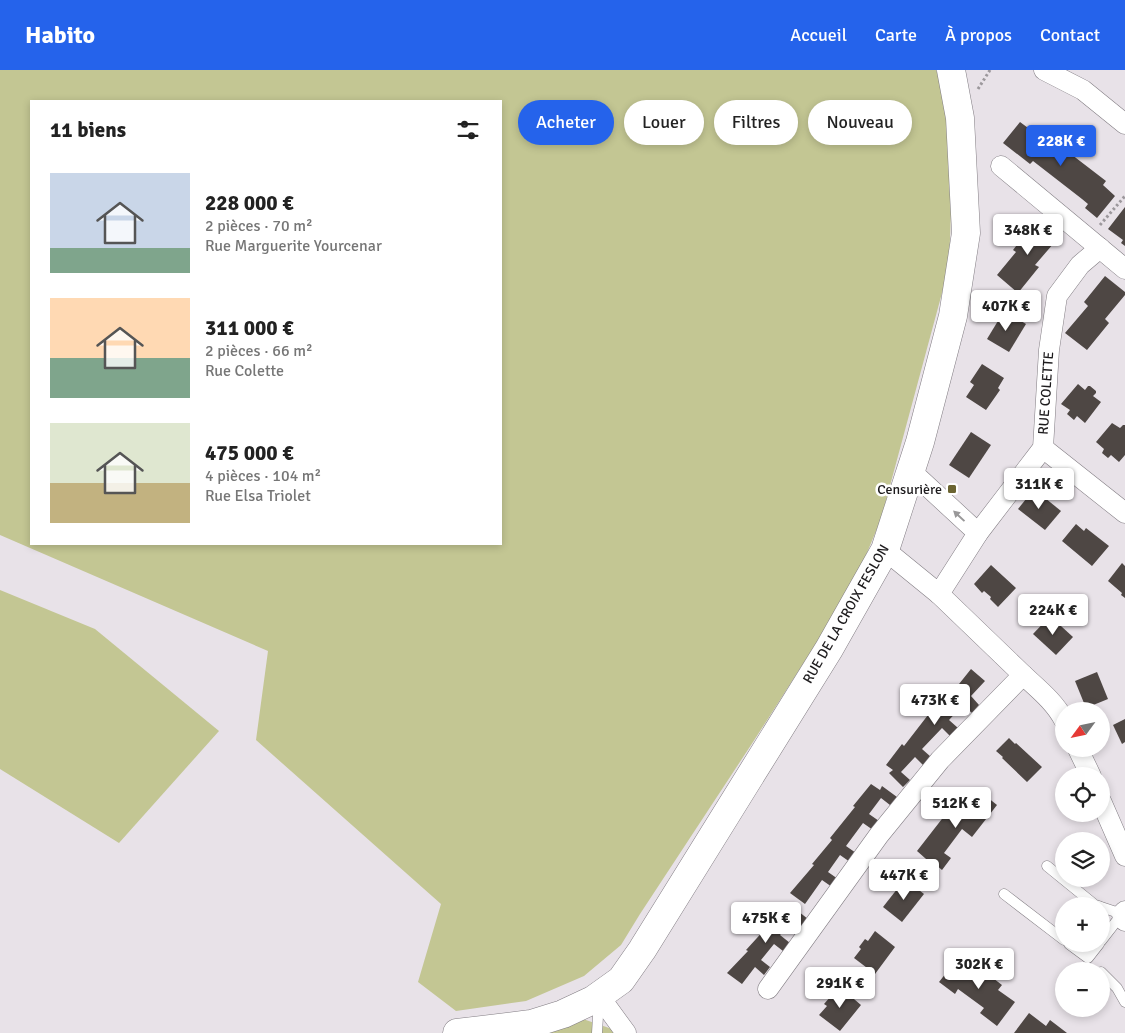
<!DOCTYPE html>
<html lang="fr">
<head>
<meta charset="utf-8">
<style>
  body { margin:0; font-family:Signika,sans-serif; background:#f2f2f2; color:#222; height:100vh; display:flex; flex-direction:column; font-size:19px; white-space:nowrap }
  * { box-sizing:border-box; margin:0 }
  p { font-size:16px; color:#767676 }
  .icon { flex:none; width:28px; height:28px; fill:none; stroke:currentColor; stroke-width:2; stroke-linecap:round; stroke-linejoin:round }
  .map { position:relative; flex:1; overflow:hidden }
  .drawer { position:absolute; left:30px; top:30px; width:472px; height:445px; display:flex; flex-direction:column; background:#fff; border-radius:0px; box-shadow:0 2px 8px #0003 }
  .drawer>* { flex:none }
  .top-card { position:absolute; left:518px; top:30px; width:475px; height:45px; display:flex; gap:10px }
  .needle { width:32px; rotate:237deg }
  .buttons { position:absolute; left:1055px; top:632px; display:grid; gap:10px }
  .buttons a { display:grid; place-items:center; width:55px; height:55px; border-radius:50%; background:#fff; box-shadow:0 2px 8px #0003; font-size:25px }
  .price { position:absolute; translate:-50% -42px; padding:0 11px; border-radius:5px; background:#fff; color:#222; font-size:16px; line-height:32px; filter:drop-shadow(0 1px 2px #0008) }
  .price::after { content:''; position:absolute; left:50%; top:30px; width:15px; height:11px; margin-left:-8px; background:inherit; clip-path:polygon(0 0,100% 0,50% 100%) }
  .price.selected { background:#2563eb; color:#fff }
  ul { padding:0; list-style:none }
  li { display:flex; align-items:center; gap:15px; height:125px; padding:0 20px }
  li span { display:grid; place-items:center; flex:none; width:140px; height:100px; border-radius:0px; color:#555 }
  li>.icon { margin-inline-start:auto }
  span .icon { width:60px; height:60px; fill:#fffc; stroke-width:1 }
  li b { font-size:21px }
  h2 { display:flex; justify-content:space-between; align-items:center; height:60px; padding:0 20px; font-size:21px }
  .tag { padding:0 18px; border-radius:22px; background:#fff; box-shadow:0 2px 8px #0003; font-size:18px; line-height:45px }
  .tag.selected { background:#2563eb; color:#fff }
  header { display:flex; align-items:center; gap:30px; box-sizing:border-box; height:70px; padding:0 25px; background:#2563eb; color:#fff }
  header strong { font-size:24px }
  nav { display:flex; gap:28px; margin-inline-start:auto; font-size:18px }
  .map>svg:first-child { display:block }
</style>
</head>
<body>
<header>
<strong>Habito</strong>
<nav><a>Accueil</a><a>Carte</a><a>À propos</a><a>Contact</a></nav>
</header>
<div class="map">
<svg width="1125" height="963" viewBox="0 0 1125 963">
  <rect width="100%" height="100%" fill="#e8e2e8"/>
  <g fill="#c3c693" fill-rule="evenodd">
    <path d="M0,0H936L946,21L952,113L949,197L881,449L854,514L753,672L640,844L621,875L584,906L526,931L456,941L418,912L441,834L256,670L268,581L0,465ZM31,31H501V474H31Z"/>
    <path d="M0,520L95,559L219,661L119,773L0,699Z"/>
    <path d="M583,949L612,959L616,963H546Z"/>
  </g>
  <g fill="#4e4744">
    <path d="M1020,52L1047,72L1050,68L1106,111L1103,115L1115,126L1097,148L1085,138L1088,134L1082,129L1033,91L1030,94L1003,73Z"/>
    <path d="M1125,137V176L1121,173L1123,170L1108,159Z"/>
    <path d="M1037,149L1060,166L1035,195L1039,197L1018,223L997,205L1016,182L1013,180Z"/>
    <path d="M1105,206L1125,222V225L1105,249L1109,253L1087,280L1065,263L1088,236L1084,232Z"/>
    <path d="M1004,241L1026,254L1009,282L987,269Z"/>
    <path d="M982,294L1004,308L998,318L1000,320L986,340L966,327L974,315L970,312Z"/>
    <path d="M1078,314L1085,320L1088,316H1090L1096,321V323L1093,326L1101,332L1085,353L1077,346L1074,350L1067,344L1070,340L1061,334Z"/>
    <path d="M1112,353L1120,358L1123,355H1125V385L1119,392L1111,385L1108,388L1102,383L1104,379L1096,372Z"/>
    <path d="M971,362L991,375L969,408L949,395Z"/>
    <path d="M1034,419L1061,441L1045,460L1018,439Z"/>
    <path d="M1076,454L1084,461L1086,458L1109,476L1092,496L1062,471Z"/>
    <path d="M1122,493L1125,496V528L1121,525L1122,523L1108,511Z"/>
    <path d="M991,495L1016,518L998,537L990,529L991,527L984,521L982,523L974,514Z"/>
    <path d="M1050,546L1073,567L1056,585L1033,564Z"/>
    <path d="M971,599L985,611L971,626L979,635L972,643L963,635L949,650L958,658L950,666L942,658L922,679L931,687L923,695L915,687L901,702L910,710L903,717L889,703L893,700L886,695L902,674L904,676L928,645L930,647L949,623L951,624Z"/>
    <path d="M1097,602L1108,629L1086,638L1075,611Z"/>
    <path d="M1125,649V672L1122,674L1113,655Z"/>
    <path d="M1009,668L1015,674L1016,673L1042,697L1027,712L1002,688L1003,687L996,681Z"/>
    <path d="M871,714L880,720L882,716L897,727L890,735L881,728L869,744L879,751L873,760L863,753L846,776L856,783L850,792L840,785L828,802L838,809L832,817L822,810L805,834L790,823L814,795L812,794L832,770L830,768L855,737L853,736Z"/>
    <path d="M977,719L997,735L972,767L962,759L944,783L951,788L942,800L935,794L934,796L917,781L945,745L952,751Z"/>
    <path d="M905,809L924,824L902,852L883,837Z"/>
    <path d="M784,836L791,842L794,838L808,849L802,857L792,850L780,865L790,873L783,881L774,874L761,890L770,897L764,905L755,897L742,914L727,903L748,881L746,880L767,857L765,855Z"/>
    <path d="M875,861L895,877L875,904L854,888L861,879L859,877L865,869L868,871Z"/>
    <path d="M957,889L972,900L976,895L1002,915L998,920L1015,932L997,956L980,943L984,938L958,919L955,924L939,912Z"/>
    <path d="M841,918L861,935L840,961L819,945L827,936L824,934L831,926L833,927Z"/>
    <path d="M1029,943L1046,956L1050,950L1067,963H1014Z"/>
  </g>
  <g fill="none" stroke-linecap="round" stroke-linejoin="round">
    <g stroke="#827d83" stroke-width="11">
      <g id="lane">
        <path d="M1047,796L1095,835L1099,836"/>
        <path d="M1004,824L1064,870"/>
        <path d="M1101,837L1122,844L1101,871"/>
        <path d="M1069,874L1088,888L1099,874"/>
        <path d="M1101,902L1117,918L1125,932"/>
        <path d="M597,963L599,929"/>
      </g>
    </g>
    <g stroke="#827d83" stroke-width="21">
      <g id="street">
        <path d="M1044,0L1083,20L1125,54"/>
        <path d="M1001,96L1125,199"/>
        <path d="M1043,378L1125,443"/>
        <path d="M911,401L978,463"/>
        <path d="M885,480L939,524L978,463L1043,378L1049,280L1057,226L1080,195L1100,178"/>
        <path d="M939,524C965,549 991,574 1017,599C1034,616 1053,629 1064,650"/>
        <path d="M1078,679L1091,706"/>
        <path d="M1101,731L1125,786"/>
        <path d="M1125,841L1122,844L1125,851"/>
        <path d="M768,919L879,765L940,690L1023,605"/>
        <path d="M599,926L626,963"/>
      </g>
    </g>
    <g stroke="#827d83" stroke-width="29">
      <path id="secondary" d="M457,963L531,954L563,944L593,930L621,910L642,880L829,579L885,480L920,372L953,246L966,163L960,48L951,0"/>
    </g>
    <g stroke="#9c989c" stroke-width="3" stroke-dasharray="2.5 2.5" stroke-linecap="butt">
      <path d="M978,19L990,0"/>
      <path d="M1100,155L1125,126"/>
    </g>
    <use href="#lane" stroke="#fff" stroke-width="10"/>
    <use href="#street" stroke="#fff" stroke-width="20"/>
    <use href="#secondary" stroke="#fff" stroke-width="28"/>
  </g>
  <defs><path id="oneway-solid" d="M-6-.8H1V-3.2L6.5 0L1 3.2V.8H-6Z" transform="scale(1.25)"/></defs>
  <use fill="#999899" href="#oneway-solid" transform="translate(959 446) rotate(-137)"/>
  <rect fill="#6b6431" stroke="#fff" stroke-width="2" x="947" y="414" width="10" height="10" rx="2.5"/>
  <g text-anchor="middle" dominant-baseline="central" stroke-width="5" stroke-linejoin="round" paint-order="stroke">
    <g font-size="14" fill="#1d1b1d" stroke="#fff">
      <text transform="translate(1046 323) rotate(-86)">RUE COLETTE</text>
      <text transform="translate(846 544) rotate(-60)">RUE DE LA CROIX FESLON</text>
    </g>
    <g font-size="14" fill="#1d1b1d" stroke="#fff" text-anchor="end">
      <text x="942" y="419">Censurière</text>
    </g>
  </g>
</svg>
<div class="buttons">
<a><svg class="needle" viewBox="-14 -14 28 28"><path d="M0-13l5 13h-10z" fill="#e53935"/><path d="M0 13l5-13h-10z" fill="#767676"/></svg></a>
<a><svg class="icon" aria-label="locate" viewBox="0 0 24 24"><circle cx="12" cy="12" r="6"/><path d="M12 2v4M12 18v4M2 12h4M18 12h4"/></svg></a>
<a><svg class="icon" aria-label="layers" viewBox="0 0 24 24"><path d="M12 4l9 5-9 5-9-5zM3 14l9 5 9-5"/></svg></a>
<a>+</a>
<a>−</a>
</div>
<b class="price selected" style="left:1061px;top:97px">228K €</b>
<b class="price" style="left:1028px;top:186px">348K €</b>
<b class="price" style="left:1006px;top:262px">407K €</b>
<b class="price" style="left:1039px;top:440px">311K €</b>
<b class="price" style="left:1053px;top:566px">224K €</b>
<b class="price" style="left:935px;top:656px">473K €</b>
<b class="price" style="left:956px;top:759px">512K €</b>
<b class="price" style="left:904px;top:831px">447K €</b>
<b class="price" style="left:766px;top:874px">475K €</b>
<b class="price" style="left:979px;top:920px">302K €</b>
<b class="price" style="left:840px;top:939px">291K €</b>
<div class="top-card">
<a class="tag selected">Acheter</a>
<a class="tag">Louer</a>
<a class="tag">Filtres</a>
<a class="tag">Nouveau</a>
</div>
<section class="drawer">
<h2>11 biens<svg class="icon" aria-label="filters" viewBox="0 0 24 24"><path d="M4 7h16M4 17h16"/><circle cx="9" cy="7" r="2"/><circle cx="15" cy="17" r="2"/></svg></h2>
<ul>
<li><span style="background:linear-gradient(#c9d6e8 75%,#7fa58c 0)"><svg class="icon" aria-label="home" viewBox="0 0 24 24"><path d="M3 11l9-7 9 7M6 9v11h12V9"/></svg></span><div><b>228 000 €</b><p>2 pièces · 70 m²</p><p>Rue Marguerite Yourcenar</p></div></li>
<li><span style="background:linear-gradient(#ffd9b3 60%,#7fa58c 0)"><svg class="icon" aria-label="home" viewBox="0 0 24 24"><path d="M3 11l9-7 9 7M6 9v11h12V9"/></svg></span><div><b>311 000 €</b><p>2 pièces · 66 m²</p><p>Rue Colette</p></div></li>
<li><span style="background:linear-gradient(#dfe7d0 60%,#c2b280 0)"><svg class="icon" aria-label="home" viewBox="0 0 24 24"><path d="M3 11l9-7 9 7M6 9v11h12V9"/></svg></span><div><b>475 000 €</b><p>4 pièces · 104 m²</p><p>Rue Elsa Triolet</p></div></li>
</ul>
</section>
</div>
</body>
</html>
